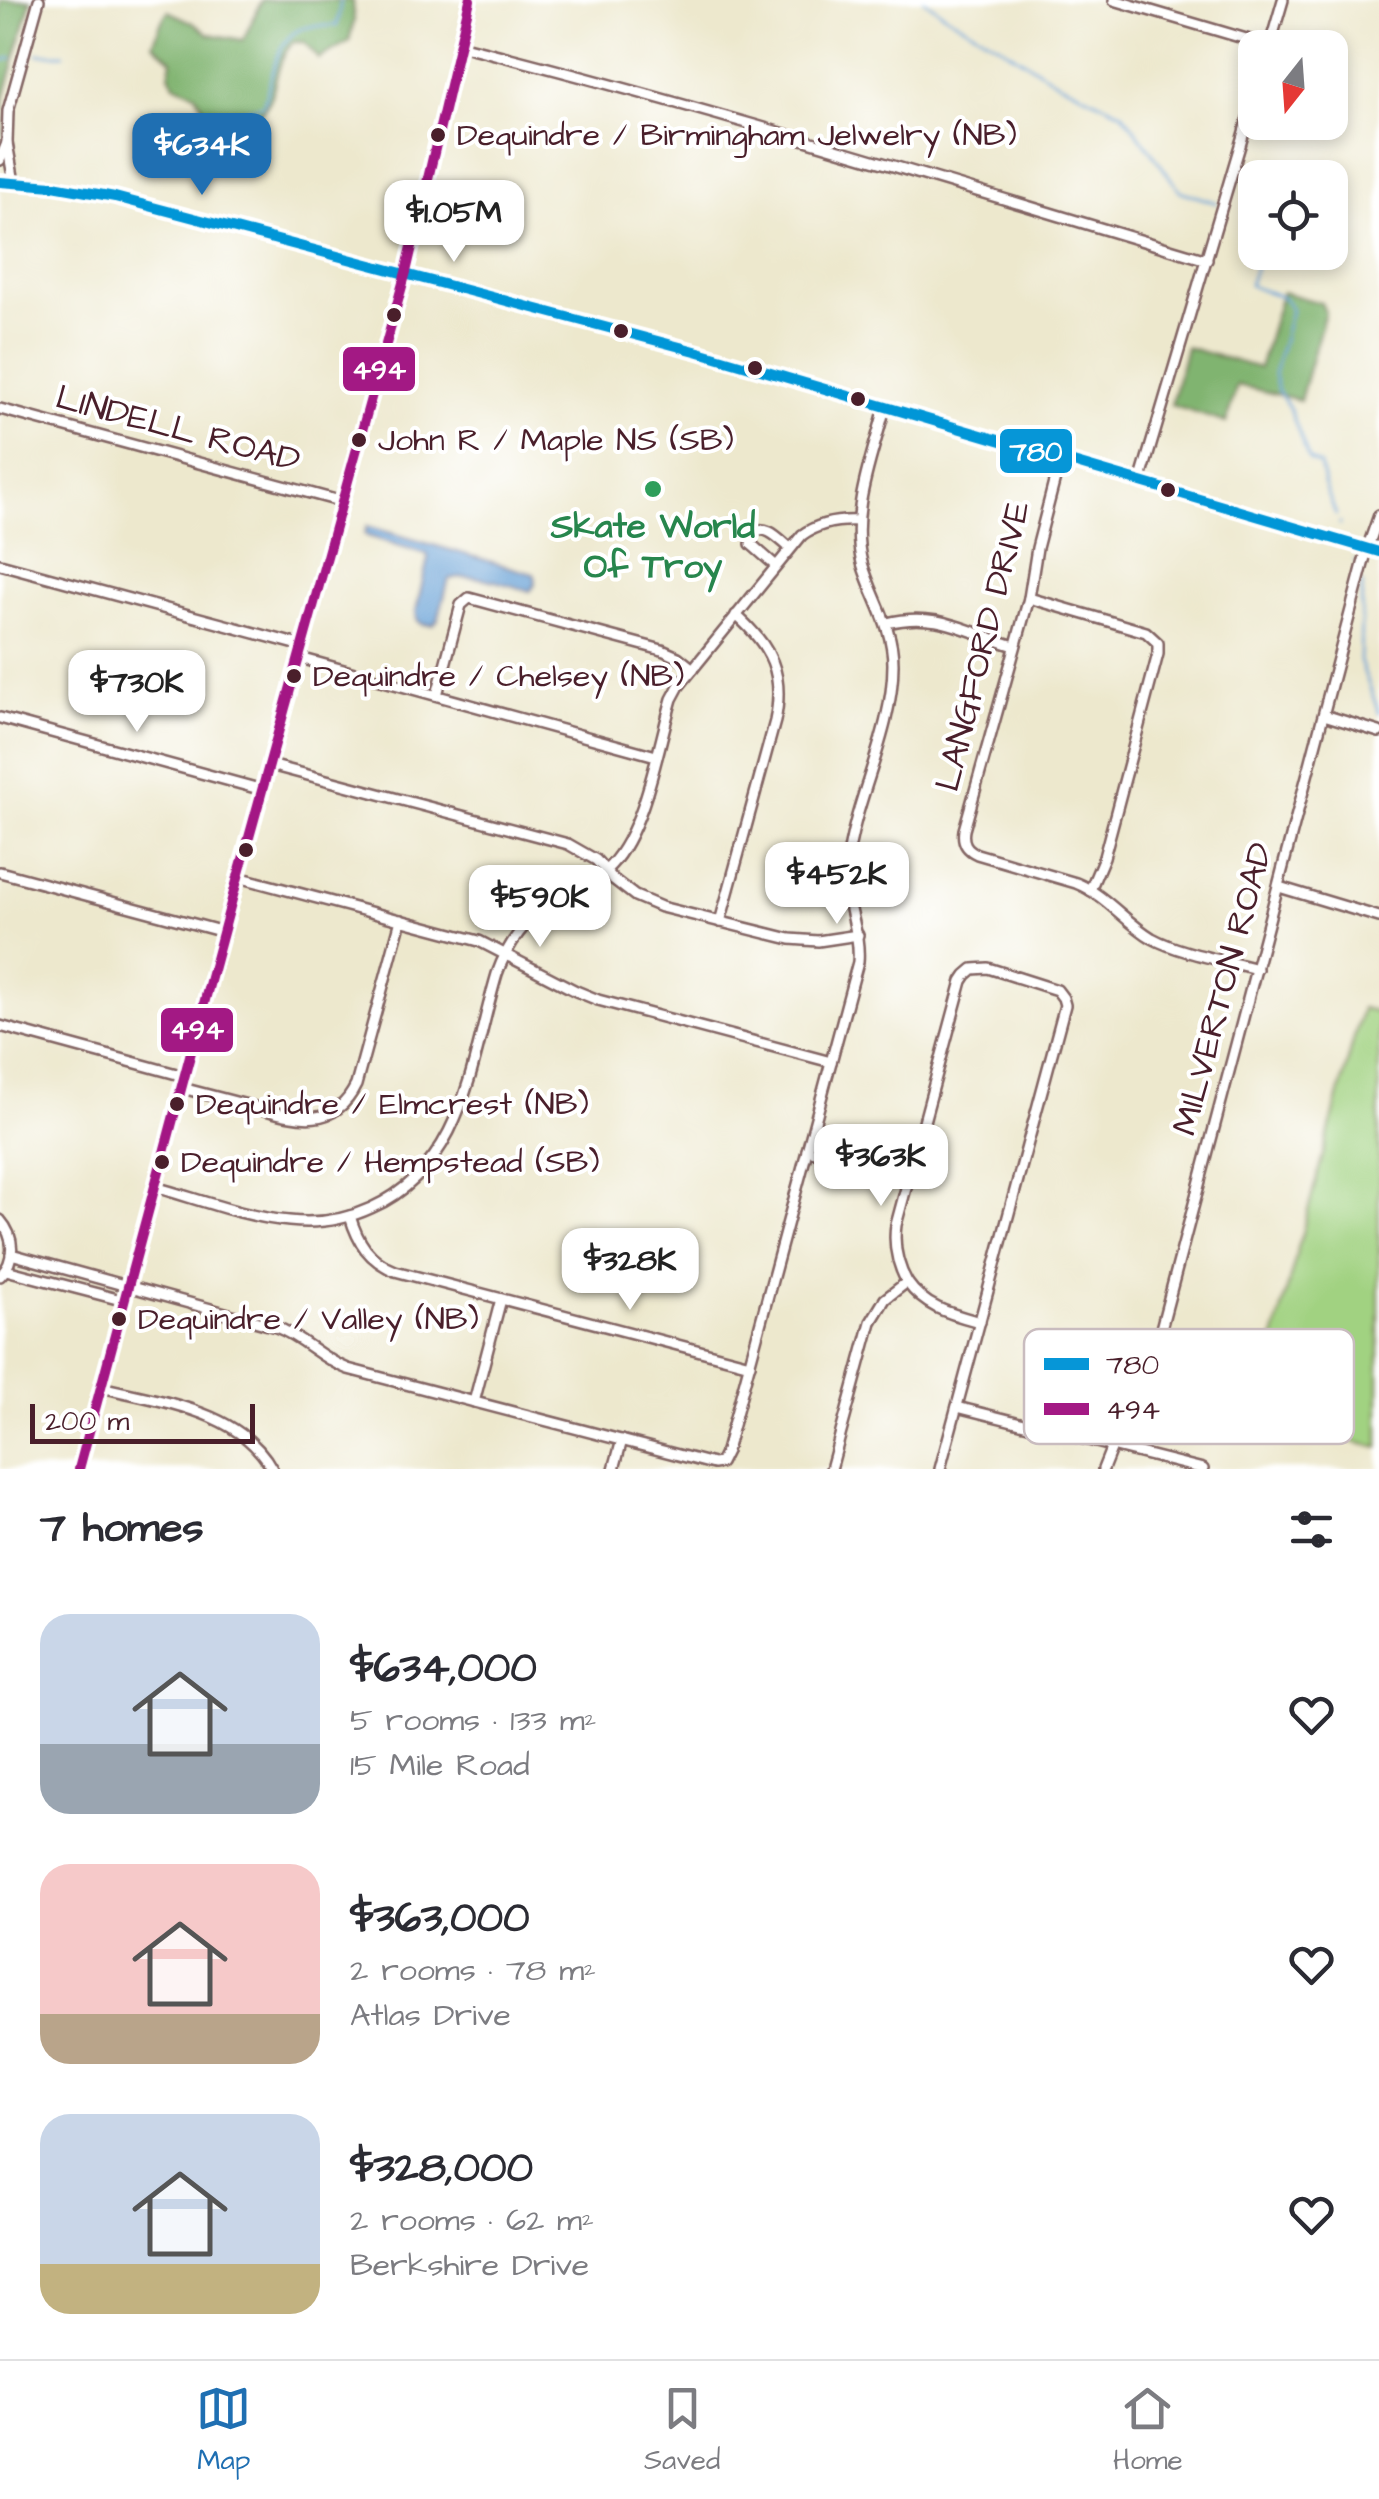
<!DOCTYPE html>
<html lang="en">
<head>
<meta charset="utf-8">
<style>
  body { margin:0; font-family:"Architects Daughter",sans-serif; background:#f7f7f7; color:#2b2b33; height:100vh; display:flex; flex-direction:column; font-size:38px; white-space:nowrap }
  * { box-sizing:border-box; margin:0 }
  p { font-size:32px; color:#7c7c81 }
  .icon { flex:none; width:55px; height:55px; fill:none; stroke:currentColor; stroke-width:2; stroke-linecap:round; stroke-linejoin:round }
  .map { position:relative; height:1469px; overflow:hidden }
  .details { display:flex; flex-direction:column; background:#fff; flex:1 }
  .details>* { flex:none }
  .needle { width:65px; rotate:197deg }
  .fabs { position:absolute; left:1238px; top:30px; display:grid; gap:20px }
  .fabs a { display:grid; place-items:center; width:110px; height:110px; border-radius:20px; background:#fff; box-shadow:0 5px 15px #0003; font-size:50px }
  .scale { position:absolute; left:30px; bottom:25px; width:225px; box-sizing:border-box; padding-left:10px; border:5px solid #4a1f2b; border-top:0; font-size:28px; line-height:35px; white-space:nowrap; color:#4a1f2b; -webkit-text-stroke:8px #fff; paint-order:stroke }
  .price { position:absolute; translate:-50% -85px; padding:0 22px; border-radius:20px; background:#fff; color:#222; font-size:32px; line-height:65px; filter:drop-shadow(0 2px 5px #0008) }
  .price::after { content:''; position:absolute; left:50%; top:60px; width:30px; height:22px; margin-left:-15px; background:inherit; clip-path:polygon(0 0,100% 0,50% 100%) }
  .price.selected { background:#1f6fb2; color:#fff }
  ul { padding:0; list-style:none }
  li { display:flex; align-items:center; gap:30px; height:250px; padding:0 40px }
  li span { display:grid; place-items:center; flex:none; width:280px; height:200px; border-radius:30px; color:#555 }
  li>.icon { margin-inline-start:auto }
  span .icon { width:120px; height:120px; fill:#fffc; stroke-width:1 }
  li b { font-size:42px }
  h2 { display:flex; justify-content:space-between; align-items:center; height:120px; padding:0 40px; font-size:42px }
  .menu { display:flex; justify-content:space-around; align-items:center; height:140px; border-top:2px solid #e1e1e2; background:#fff; font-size:28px; color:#7c7c81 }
  .menu a { display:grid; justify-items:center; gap:5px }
  .menu .selected { color:#1f6fb2 }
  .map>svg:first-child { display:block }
</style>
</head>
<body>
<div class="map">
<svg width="1379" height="1469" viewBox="0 0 1379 1469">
  <rect width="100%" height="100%" fill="#fff"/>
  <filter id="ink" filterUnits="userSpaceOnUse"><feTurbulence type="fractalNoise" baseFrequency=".01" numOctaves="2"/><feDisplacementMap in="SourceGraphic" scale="20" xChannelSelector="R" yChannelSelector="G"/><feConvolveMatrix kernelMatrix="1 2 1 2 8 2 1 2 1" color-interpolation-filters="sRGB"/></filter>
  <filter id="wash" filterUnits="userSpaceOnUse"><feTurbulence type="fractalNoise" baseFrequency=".0048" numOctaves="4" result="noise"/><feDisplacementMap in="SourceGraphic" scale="40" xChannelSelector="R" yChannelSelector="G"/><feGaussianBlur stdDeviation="2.25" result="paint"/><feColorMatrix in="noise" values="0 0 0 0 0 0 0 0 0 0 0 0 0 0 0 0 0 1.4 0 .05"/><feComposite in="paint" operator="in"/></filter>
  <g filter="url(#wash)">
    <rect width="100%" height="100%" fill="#ede8cd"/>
    <path fill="#a1d281" stroke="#767856" stroke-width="2.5" d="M1362,1008L1379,1012V1448L1253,1417Z"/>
    <g fill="#80b46f" stroke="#656a4d" stroke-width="2.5">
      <path d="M0,0H31L3,102L2,132L0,136Z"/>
      <path d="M262,0H353L354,21L349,41L319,59L304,42H293C273,62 279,92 261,113L247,115L223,127L214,125L195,93L176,85L169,75L172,60L153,44C158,34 160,20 168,11L190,21L209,34L243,40Z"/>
      <path d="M1282,292L1321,303L1325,312L1300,400L1237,385L1226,423L1171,405L1186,347L1259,368Z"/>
    </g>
    <path fill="#67a1d6" stroke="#586080" stroke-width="2.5" d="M367,526L534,574C538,581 535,586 530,591C504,584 476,572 449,579L438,620L433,625L421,624L417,619L416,611L428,558L427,554L367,536L365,534Z"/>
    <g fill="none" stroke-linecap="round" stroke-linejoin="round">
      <g stroke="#67a1d6" stroke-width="2.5">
        <path d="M924,0L949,17L1002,47L1056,81L1123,113L1180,191L1217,203"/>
        <path d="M38,54H64"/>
        <path d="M0,61L12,58"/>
        <path d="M217,111L234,113L263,105C272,82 275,36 304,28C315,25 327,27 337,25L341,0"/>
        <path d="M1260,252L1249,285C1265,294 1284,291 1291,310L1274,374L1278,391L1290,409L1309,460L1320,465L1324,484L1336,515"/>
        <path d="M1340,523V525"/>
        <path d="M1354,561L1355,562"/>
        <path d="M1362,583L1360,661L1379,713"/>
      </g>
    </g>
  </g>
  <g filter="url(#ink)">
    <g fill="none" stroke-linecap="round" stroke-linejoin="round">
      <g stroke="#836564" stroke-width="14">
        <g id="minor">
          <path d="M1114,0L1270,46"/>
          <path d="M459,45C711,108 958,186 1207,260"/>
          <path d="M1269,48L1283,0"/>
          <path d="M0,160L7,143"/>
          <path d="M14,182L7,143L8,111L39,0"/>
          <path d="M0,409L343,502"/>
          <path d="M1060,459L1037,548L1029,598L964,830C962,842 966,849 977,854L1076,883C1106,895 1125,922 1152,938C1179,953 1227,961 1257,969"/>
          <path d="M1140,482L1255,95"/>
          <path d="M0,564L303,646"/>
          <path d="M776,566L751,544L753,532C767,524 779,539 790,548"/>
          <path d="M1029,598L1146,632L1158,643V654L1104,857L1090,890"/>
          <path d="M887,623C938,610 968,633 1015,646"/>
          <path d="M300,658L656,756"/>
          <path d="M437,695L461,605L469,598L662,650L678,657L693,669"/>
          <path d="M1324,715L1379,732"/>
          <path d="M0,718L263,790"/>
          <path d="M270,765L568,844L596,860L613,879L635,896L661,907L790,939L818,941L858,935"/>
          <path d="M0,872L224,932"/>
          <path d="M238,877L479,941L576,991L598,1000L831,1062"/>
          <path d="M1279,887L1379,917"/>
          <path d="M720,922L775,721C785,674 771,646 736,615"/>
          <path d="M0,1026L184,1076"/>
          <path d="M182,1088C205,1094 228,1100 251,1106C292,1117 333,1133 356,1085L401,920"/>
          <path d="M807,1150L910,1177"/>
          <path d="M155,1187C198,1199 244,1217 289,1221C317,1224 345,1220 371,1208C465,1166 471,1061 497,974C507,945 526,918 553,902C574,890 594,883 611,865C645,829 658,747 672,699L679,686L802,535C819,523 837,520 858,521"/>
          <path d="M350,1216C358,1243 369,1260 395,1271L750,1364"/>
          <path d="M0,1220C15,1237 16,1260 0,1276"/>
          <path d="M11,1254L276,1327C303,1337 321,1359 348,1369L713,1464L720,1463L726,1451L858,962C861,928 842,898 847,864C855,797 893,733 893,664C893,626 872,598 862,563C849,511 873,456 885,407"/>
          <path d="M6,1270L125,1301"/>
          <path d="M907,1282C925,1308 951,1314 980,1322"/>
          <path d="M101,1387C161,1402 240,1410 272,1469"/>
          <path d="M474,1402L501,1299"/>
          <path d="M957,1407L1203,1469"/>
          <path d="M614,1469L622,1440"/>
          <path d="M831,1469L871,1322L885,1299L907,1282C897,1264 893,1246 896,1225L962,981L966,975L973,969L988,968L1057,990L1063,998L1065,1005L940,1469"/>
          <path d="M1103,1469L1117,1434L1136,1410L1144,1393L1367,549L1379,515"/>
        </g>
      </g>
      <g stroke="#836564" stroke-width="15">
        <g id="major">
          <path d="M0,182L53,186L115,197L699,352L1379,552"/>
          <path d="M79,1469L238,877L406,272L470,0"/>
        </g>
      </g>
      <use href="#minor" stroke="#fff" stroke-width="9"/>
      <use href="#major" stroke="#f5c16b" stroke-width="10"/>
      <g stroke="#fff" stroke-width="18">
        <path id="bus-1" d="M0,182L53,186L115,197L699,352L1379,552"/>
      </g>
      <g stroke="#fff" stroke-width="18">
        <path id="bus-2" d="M79,1469L238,877L406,272L470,0"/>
      </g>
      <use href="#bus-1" stroke="#0696d7" stroke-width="10"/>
      <use href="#bus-2" stroke="#a31984" stroke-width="10"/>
    </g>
  </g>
  <g fill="#4a1f2b" stroke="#fff" stroke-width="4">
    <circle cx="438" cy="135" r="9"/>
    <circle cx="394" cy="315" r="9"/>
    <circle cx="621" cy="331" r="9"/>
    <circle cx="755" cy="368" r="9"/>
    <circle cx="858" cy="399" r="9"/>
    <circle cx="359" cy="440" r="9"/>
    <circle cx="1168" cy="490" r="9"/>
    <circle cx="294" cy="676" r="9"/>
    <circle cx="246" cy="850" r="9"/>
    <circle cx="177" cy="1104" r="9"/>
    <circle cx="162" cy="1162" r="9"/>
    <circle cx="119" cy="1319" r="9"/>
  </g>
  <circle fill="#2e9e5b" stroke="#fff" stroke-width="4" cx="653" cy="489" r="10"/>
  <g text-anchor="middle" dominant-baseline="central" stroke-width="8" stroke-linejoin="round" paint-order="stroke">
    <g font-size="32" fill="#4a1f2b" stroke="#fff" text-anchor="start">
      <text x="457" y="135">Dequindre / Birmingham Jelwelry (NB)</text>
      <text x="378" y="440">John R / Maple NS (SB)</text>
      <text x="313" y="676">Dequindre / Chelsey (NB)</text>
      <text x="196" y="1104">Dequindre / Elmcrest (NB)</text>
      <text x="181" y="1162">Dequindre / Hempstead (SB)</text>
      <text x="138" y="1319">Dequindre / Valley (NB)</text>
    </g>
    <g font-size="35" fill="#4a1f2b" stroke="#fff">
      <text transform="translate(178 429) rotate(15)">LINDELL ROAD</text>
      <text transform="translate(983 646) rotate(-76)">LANGFORD DRIVE</text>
      <text transform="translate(1223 989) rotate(-75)">MILVERTON ROAD</text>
    </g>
    <g font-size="35" font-weight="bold" fill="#27864d" stroke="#fff">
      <text x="653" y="526">Skate World<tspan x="653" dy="40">Of Troy</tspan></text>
    </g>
  </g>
  <rect x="1024" y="1329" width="330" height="115" rx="15" fill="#fff" stroke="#c9bcbf" stroke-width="2.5"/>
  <rect x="1044" y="1358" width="45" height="12" fill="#0696d7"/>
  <rect x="1044" y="1403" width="45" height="12" fill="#a31984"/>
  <g font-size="28" fill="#4a1f2b">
    <text x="1106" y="1374">780</text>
    <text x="1106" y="1419">494</text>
  </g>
  <g stroke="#fff" stroke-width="4">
    <rect x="341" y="345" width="76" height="48" rx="10" fill="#a31984"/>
    <rect x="998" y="427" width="76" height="48" rx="10" fill="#0696d7"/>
    <rect x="159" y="1006" width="76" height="48" rx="10" fill="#a31984"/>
  </g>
  <g font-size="28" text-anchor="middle" font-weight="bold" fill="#fff">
    <text x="379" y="379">494</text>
    <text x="1036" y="461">780</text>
    <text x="197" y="1039">494</text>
  </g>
</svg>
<div class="fabs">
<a><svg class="needle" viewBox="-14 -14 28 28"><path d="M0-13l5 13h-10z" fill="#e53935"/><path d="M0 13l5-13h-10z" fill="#7c7c81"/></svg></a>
<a><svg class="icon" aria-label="locate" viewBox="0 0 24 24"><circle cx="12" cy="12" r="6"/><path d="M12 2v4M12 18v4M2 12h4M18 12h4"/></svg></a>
</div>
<div class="scale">200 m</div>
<b class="price selected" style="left:202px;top:198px">$634K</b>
<b class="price" style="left:454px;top:265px">$1.05M</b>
<b class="price" style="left:137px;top:735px">$730K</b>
<b class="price" style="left:837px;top:927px">$452K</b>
<b class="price" style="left:540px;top:950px">$590K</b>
<b class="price" style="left:881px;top:1209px">$363K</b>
<b class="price" style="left:630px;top:1313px">$328K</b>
</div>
<section class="details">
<h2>7 homes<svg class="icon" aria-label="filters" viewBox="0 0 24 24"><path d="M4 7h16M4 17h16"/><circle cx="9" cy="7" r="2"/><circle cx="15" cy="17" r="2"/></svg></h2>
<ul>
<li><span style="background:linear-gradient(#c9d6e8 65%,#9aa5b1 0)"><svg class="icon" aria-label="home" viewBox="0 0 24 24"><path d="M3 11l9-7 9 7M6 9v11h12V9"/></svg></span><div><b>$634,000</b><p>5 rooms · 133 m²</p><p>15 Mile Road</p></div><svg class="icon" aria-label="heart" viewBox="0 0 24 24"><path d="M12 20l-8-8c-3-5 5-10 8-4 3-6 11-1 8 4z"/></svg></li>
<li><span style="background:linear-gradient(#f6c9c9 75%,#b9a48a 0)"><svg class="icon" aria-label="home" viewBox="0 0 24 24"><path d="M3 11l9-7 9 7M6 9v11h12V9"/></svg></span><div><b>$363,000</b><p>2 rooms · 78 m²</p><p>Atlas Drive</p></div><svg class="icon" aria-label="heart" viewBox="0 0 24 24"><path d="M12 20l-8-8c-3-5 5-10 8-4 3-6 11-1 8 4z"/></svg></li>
<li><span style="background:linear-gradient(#c9d6e8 75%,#c2b280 0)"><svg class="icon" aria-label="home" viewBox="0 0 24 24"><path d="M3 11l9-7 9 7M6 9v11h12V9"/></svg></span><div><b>$328,000</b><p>2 rooms · 62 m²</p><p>Berkshire Drive</p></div><svg class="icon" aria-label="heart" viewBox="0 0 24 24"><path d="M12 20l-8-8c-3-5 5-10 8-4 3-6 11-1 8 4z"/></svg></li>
</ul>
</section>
<nav class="menu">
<a class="selected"><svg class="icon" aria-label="map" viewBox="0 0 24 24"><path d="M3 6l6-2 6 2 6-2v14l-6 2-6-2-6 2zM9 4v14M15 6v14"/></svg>Map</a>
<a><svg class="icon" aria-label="saved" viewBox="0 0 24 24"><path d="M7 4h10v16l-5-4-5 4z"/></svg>Saved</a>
<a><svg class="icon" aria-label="home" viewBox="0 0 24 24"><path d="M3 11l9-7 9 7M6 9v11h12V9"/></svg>Home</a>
</nav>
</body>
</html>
